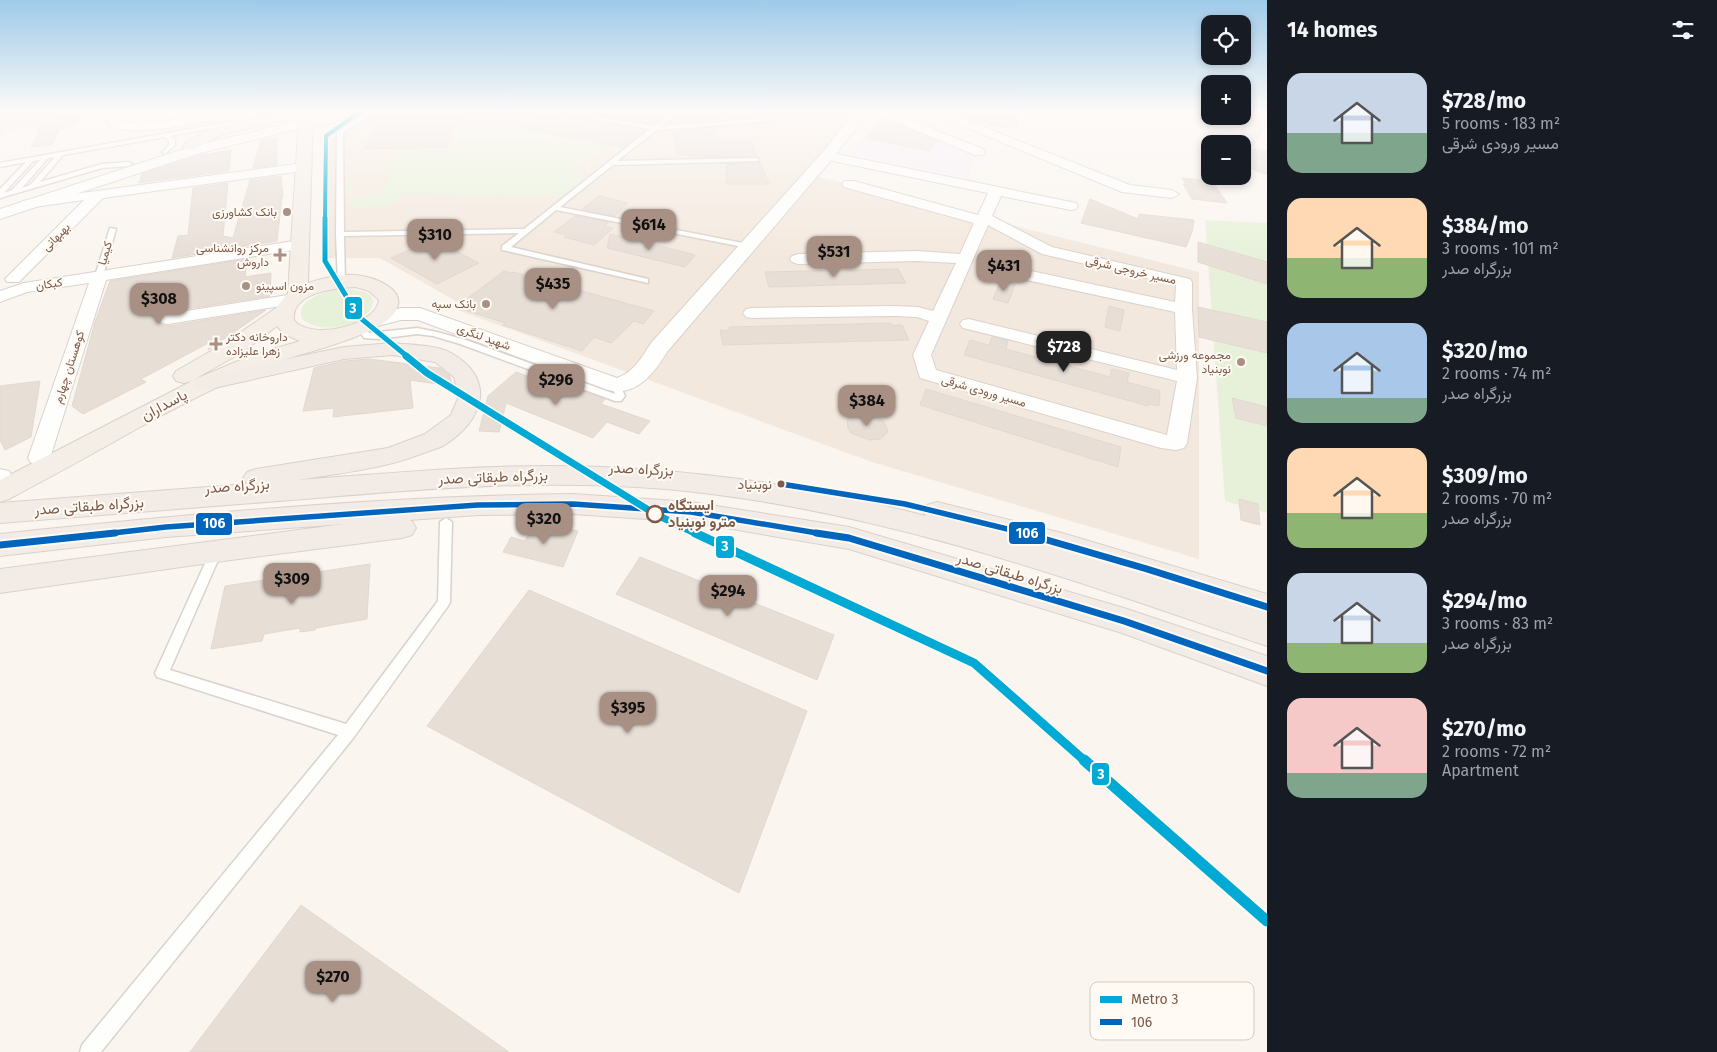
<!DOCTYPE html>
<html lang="en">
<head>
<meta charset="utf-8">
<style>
  body { margin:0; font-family:"Fira Sans",Vazirmatn,sans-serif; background:#242831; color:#f1f3f6; height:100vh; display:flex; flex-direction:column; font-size:19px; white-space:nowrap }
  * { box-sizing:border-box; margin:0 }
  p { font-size:16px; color:#9ea1a6 }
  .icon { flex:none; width:28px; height:28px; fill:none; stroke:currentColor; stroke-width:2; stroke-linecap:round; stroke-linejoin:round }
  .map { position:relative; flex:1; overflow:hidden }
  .panel { display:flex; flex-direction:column; background:#171b24; width:450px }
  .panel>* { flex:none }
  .fabs { position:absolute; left:1201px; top:15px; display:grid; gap:10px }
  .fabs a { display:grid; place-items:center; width:50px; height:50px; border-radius:10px; background:#171b24; box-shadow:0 2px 8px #0003; font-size:25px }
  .price { position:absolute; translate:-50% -42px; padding:0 11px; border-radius:10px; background:#a89184; color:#111; font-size:16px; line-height:32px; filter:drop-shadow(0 1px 2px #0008) }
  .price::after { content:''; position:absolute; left:50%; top:30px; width:15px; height:11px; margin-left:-8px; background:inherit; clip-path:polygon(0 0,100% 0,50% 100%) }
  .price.active { background:#222; color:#fff }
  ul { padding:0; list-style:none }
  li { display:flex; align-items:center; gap:15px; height:125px; padding:0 20px }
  li span { display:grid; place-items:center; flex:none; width:140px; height:100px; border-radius:15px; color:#555 }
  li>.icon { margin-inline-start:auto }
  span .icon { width:60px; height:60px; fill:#fffc; stroke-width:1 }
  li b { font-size:21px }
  h2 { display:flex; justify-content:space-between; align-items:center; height:60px; padding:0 20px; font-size:21px }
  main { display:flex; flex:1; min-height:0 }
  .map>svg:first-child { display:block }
</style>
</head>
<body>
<main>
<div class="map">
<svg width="1267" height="1052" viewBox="0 0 1267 1052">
  <rect width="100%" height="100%" fill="#faf5ef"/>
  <path fill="#f3e8dd" d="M362,112H852L810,169L820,177L1199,272V559L872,462L455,309L454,300L380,258H329L327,136Z"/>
  <path fill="#f6edf6" d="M885,119L984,159L974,161L968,178L851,155L875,122Z"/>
  <g fill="#e7f1da">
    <path d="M0,112H58L54,114L61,115L52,126L9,130L3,136L0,137Z"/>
    <path d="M364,112H376L373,115L374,118L502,116L515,112L529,113L532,118L528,124L643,148L635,153L606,147L569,174L588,179L565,199L542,194L538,197L401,194L396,204L353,209L345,180L350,179L353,197L382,194L395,151L448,150L459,127L340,128Z"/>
    <path d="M1205,220L1267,223V513L1225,501Z"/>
    <path d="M340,289C416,288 343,350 302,319C295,299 325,292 340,289Z"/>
  </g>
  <g fill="#e7ded6" stroke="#e3d8d1">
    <path d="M62,112H90L68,128L59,129L52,145L31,147L40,129H37Z"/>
    <path d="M383,112H459L447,147L364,149Z"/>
    <path d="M562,112H565L569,116L646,130L625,147L599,143L588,138H569L521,127Z"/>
    <path d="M576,112L622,118L631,112H670L653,124Z"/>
    <path d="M680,112H700L716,120L667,124Z"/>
    <path d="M960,112H1019L1017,125L1004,128L972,120L960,115Z"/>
    <path d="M1242,117L1262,122L1266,125L1251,149L1267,151V175L1242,165Z"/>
    <path d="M884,119L937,141L930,151L866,138Z"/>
    <path d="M716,127V140H751L757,156L701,157L677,154L673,131Z"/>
    <path d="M277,138V165L253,168L261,140Z"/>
    <path d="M231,150L229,171L139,183L142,174L201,155Z"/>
    <path d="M760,162L769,184H726L727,164Z"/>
    <path d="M281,176L283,197H282L277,241L172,258L178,236L188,235L193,188L228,183L223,236L233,238L250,180Z"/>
    <path d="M1182,178L1212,181L1227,203L1192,199L1183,184H1186Z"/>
    <path d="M599,196L628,203L615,216L582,209Z"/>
    <path d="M1090,199L1138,219L1139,214L1194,220L1192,232L1186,247L1081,223Z"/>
    <path d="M575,216L609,222L605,226L613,228L594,245L564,237L566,235L554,232Z"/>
    <path d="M610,234L668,248L695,255L685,267L607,248Z"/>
    <path d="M433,239L479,263L437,284L391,258Z"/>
    <path d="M1198,242L1267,262V284L1198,262Z"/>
    <path d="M247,259L245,277L271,273L270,296L162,313L158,320L162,325L168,326L266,310L208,350L212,341L141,379L146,382L83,414L72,406L95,322L110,281Z"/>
    <path d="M898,269L906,283L769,287L765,272Z"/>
    <path d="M504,271L511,273L513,272L654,311L643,324L634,321L611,343L594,337L582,351L503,325L505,323L456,307Z"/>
    <path d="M1001,280L1015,284L1008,303L993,299Z"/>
    <path d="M1109,306L1124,310L1120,331L1105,327Z"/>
    <path d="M1198,307L1267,322V353L1199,337Z"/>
    <path d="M890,323L892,325H902L909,340L723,345L720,330H730L729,327Z"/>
    <path d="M992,337L1008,341L1006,349L1110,377L1112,369L1129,373L1127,382L1160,391L1159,406L1149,404L1148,406L964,355L970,340L989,345Z"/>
    <path d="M369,359L440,368L450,376L452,386L410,380L413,408L333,417L334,408L303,411L314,368L344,361Z"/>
    <path d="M516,372L540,381L545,377L605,399L601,404L650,421L639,434L607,422L593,438L506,403L499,432L479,431L488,396Z"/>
    <path d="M40,381L31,437L5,450L0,440V386Z"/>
    <path d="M926,389L1121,447L1118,467L920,405Z"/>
    <path d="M1232,398L1267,407V426L1236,418Z"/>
    <path d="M860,413L873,415L884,422L888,431L886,434L880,439L869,440L851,433L848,428L847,420L850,417Z"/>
    <path d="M1239,499L1258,504L1260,525L1241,520Z"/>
    <path d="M557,527L578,531L563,567L503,552L511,537L525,541L531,530Z"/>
    <path d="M640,557L834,635L817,680L616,594Z"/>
    <path d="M370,564L367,619L316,628L315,630L300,632V628L264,634L262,641L211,649L225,586Z"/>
    <path d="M529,590L807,711L739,893L427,726Z"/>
    <path d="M301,905L509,1052H190Z"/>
  </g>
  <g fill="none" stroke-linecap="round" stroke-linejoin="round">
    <g stroke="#dad2cd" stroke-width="3">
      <g id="service">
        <path d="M367,112H373L343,133L344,232L524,229L650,129L569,114L567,112L654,126L672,112H678L661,126L771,118L769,121L657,130L617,161L757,158L759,159V161L613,165L560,207L748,244L752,246L748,248L556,210L511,247L648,279V283L502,250V246L519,233L344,236L345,282L338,284L336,234L337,132Z"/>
        <path d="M234,121L236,124L171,136L175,140V145L165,154L162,152L169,145V141L165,137L63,155L40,182L102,164L129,162L132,164L129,166L102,168L0,198V189L26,162L0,167V163ZM55,157L30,185L22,188L48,158ZM40,160L12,190L4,193L33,161Z"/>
        <path d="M110,228L116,229L103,276L99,278L95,276Z"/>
        <path d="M371,321L375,324L368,332L369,333L417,328L437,332L466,340L615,394L611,385L616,382L619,383L625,396L621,401H615L460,344L433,336L417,334L379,339L364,338L360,332L368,322Z"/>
        <path d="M446,518L452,522L450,602L448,606L354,737L101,1052H80L82,1045L338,735L157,677L155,673L212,548H220L222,551L170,670L346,724L438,601L440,522Z"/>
      </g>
    </g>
    <g stroke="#dad2cd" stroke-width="2">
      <g id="minor">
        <path d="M116,112H127L120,121C154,132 207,107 243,112L237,115C213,120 124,141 107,123Z"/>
        <path d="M875,112H890L983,149L985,152L983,155H975L877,114Z"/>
        <path d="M948,112H958L956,116L1130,185L1172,190L1179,194L1172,198L1122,192L948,120L944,117Z"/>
        <path d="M827,152L1076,203L1078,206L1076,209L1071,210L1001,196L992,216L1052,247L1190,279L1192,282V309L1197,378L1187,443L1184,448L1176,450L1161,448L920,378L913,355L929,321L917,317L894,316L752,318L746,317L743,313L746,309L752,308L894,306L918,307L933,311L956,263L917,261L798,264L792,262L790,259L792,256L798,254L917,251L960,254L974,223L844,187L842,184L844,181H854L978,215L988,193L823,159L821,156ZM988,225L1042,254L1176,285L1175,302L998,264L992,266L990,269L992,272L998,274L1175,312L1177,370L969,319L963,320L960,324L963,328L1177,381L1167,435L936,370L931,355Z"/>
        <path d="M304,163L309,164L310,167L309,170L103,198L19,282H7L5,279L84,200L27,208L22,207L20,204L22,201Z"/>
        <path d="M300,240L305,242L308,245L305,248L106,280L50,458L47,463L39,465L31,463L28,458L89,283L27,292L0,302V291L24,283Z"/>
        <path d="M294,294L300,295L302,299L300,303L168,324L162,323L159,319L162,315L168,314Z"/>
        <path d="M0,469L9,471L12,477L9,483L0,485Z"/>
      </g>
    </g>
    <g stroke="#dad1cb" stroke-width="2">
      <g id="secondary">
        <path d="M335,112H352L333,123L306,127L200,153L0,219V209L190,147L306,119L325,116Z"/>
        <path d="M855,112H869L832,159L667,352C654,373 637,397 608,390L418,320H401L377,326L370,324L367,320L370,316L401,308H420L617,378C634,372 642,357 651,343L822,153Z"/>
        <path d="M1242,112L1267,113V121L1242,115Z"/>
      </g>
    </g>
    <g stroke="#dbd1cb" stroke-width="2">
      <path id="primary" d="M284,112H313L308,283C323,278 341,274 356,275C374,277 409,289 395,312C381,334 312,351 286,359C235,376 189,401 142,426C98,451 54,475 9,499L0,502V480L192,381L184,383L176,381L173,376L176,371L225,343L276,308L288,293L299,116L221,135L195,149H185L183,146L185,143L211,129ZM356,287L369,291L379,300C376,326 310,341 294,320C291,292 336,288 356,287ZM277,326L284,334L300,341L250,356L193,380L241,353Z"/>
    </g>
    <g stroke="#dbd1cb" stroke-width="2">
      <g id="trunk">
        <path d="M393,343C408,345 437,345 449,352C498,378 484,421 443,446C436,449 428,451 421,454C382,469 340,473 298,480C381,474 464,466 548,466C675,466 803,484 926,516L923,512L927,505L937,502L1062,533L1267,594V620L1070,557L1267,620V646C1072,579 874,508 666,489C549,479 433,488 317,498C211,506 106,515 0,523V503L247,484L243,478L247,472L256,469L388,448L425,434L451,415L459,396L454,377L435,362L393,355L344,359L205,390L197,388L194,383L197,378L205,376L344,347Z"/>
        <path d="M573,494L691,502L849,527L1124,608L1267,656V686L1122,633L849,549L691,522L573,514L478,515L409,520L412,521L416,528L412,535L402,538L216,562L0,593V569L344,524L166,537L0,556V534C190,514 382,496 573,494Z"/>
      </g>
    </g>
    <use href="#service" fill="#fefefd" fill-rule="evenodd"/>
    <use href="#minor" fill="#fefefd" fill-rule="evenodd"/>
    <use href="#secondary" fill="#fefefd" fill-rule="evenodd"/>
    <use href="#primary" fill="#f4eee7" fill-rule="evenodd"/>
    <use href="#trunk" fill="#f3ece6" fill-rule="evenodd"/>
    <g stroke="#fffaf3" stroke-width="9">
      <g id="bus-1-far1">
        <path d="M781,484L905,504L1028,534"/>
        <path d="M104,534L166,527L478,505L573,504L691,512L823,534"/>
      </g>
    </g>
    <g stroke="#fffaf3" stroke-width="11">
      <g id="bus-1">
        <path d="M816,533L849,538L1124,621L1267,671"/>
        <path d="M1023,533L1147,569L1267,607"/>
        <path d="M0,545L115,533"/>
      </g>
    </g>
    <use href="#bus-1-far1" stroke="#0065bd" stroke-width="5.5"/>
    <use href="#bus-1" stroke="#0065bd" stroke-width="7"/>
    <g stroke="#fffaf3" stroke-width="5.5">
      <path id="metro-1-far4" d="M325,219L326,136L360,112"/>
    </g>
    <g stroke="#fffaf3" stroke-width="8">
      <path id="metro-1-far3" d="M325,218V261L358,316L408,357"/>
    </g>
    <g stroke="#fffaf3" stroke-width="10">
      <path id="metro-1-far2" d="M406,356L427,373L655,514L697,534"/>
    </g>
    <g stroke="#fffaf3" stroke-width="12">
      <path id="metro-1-far1" d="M695,533L974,663L1085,761"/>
    </g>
    <g stroke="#fffaf3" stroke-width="15">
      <path id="metro-1" d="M1084,760L1267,921"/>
    </g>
    <use href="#metro-1-far4" stroke="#00aad4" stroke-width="4"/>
    <use href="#metro-1-far3" stroke="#00aad4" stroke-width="5"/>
    <use href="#metro-1-far2" stroke="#00aad4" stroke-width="7"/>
    <use href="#metro-1-far1" stroke="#00aad4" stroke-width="9"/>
    <use href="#metro-1" stroke="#00aad4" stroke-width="11"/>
  </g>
  <linearGradient id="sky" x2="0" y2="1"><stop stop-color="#9ecae9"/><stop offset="0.43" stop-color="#fdfaf8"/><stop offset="1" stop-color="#fdfaf8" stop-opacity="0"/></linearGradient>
  <rect width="1267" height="259" fill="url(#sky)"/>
  <g fill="#a89184" stroke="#fffaf3" stroke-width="2">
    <circle cx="287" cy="212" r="5"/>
    <path d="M277.5 247.5h5v5h5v5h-5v5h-5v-5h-5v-5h5z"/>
    <circle cx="246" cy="286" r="5"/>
    <circle cx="486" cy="304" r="5"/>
    <path d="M213.5 336.5h5v5h5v5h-5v5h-5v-5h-5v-5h5z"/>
    <circle cx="1241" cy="362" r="5"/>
  </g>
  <circle fill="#7c5b4b" stroke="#fffaf3" stroke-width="2" cx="781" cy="484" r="4.5"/>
  <circle fill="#fffaf3" stroke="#7c5b4b" stroke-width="2.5" cx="655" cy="514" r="8"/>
  <g text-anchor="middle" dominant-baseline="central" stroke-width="4" stroke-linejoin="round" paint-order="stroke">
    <g font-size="12" fill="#7c5b4b" stroke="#fffaf3" text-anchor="end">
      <text x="277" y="212">بانک کشاورزی</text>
      <text x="269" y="248">مرکز روانشناسی<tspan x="269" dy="14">داروش</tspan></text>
      <text x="256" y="286" text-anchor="start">مزون اسپینو</text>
      <text x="476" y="304">بانک سپه</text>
      <text x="226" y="337" text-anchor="start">داروخانه دکتر<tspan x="226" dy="14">زهرا علیزاده</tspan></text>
      <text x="1231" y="355">مجموعه ورزشی<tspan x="1231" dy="14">نوبنیاد</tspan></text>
    </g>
    <g font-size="12" fill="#7c5b4b" stroke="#fffaf3">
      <text transform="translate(56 237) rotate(-45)">بهبهانی</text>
      <text transform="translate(105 253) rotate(-74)">کیمیا</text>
      <text transform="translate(1131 270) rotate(13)">مسیر خروجی شرقی</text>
      <text transform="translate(49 284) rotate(-9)">کبکان</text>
      <text transform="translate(484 337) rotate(20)">شهید لنگری</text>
      <text transform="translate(69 367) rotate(-72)">کوهستان چهارم</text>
      <text transform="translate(984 391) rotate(16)">مسیر ورودی شرقی</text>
    </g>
    <g font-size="14" fill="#7c5b4b" stroke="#fffaf3" text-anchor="end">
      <text x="772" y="484">نوبنیاد</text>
    </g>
    <g font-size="15" fill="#7c5b4b" stroke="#fffaf3">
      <text transform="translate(164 405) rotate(-28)">پاسداران</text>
      <text transform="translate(641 469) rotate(3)">بزرگراه صدر</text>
      <text transform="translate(493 477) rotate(-2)">بزرگراه طبقاتی صدر</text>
      <text transform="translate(237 486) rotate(-4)">بزرگراه صدر</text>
      <text transform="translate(89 506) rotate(-4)">بزرگراه طبقاتی صدر</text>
      <text transform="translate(1010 573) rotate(17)">بزرگراه طبقاتی صدر</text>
    </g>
    <g font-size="15" font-weight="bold" fill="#7c5b4b" stroke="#fffaf3" text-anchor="start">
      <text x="668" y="505">ایستگاه<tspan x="668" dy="17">مترو نوبنیاد</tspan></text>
    </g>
  </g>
  <rect x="1090" y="982" width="164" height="58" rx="8" fill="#fffaf3" stroke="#d8cac1" stroke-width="1"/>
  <rect x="1100" y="996" width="22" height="7" fill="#00aad4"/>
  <rect x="1100" y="1019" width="22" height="6" fill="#0065bd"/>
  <g font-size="14" fill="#7c5b4b">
    <text x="1131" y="1004">Metro 3</text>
    <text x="1131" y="1027">106</text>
  </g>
  <g stroke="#fffaf3" stroke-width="2">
    <rect x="344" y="296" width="19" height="24" rx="5" fill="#00aad4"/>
    <rect x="195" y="512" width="38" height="24" rx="5" fill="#0065bd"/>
    <rect x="1008" y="521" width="38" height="24" rx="5" fill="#0065bd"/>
    <rect x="715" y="535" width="20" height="24" rx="5" fill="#00aad4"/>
    <rect x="1091" y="762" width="19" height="24" rx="5" fill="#00aad4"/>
  </g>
  <g font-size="14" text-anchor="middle" font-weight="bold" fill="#fff">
    <text x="353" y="313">3</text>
    <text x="214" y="528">106</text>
    <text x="1027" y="538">106</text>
    <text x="725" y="551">3</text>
    <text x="1101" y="779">3</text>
  </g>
</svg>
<div class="fabs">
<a><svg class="icon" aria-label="locate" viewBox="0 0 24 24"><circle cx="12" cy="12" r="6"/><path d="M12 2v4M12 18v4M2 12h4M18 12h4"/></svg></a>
<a>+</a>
<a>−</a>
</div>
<b class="price" style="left:649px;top:251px">$614</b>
<b class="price" style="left:435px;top:261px">$310</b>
<b class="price" style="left:834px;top:278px">$531</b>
<b class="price" style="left:1004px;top:292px">$431</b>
<b class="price" style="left:553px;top:310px">$435</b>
<b class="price" style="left:159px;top:325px">$308</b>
<b class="price active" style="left:1064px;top:373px">$728</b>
<b class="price" style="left:556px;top:406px">$296</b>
<b class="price" style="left:867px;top:427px">$384</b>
<b class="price" style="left:544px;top:545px">$320</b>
<b class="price" style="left:292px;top:605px">$309</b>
<b class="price" style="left:728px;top:617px">$294</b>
<b class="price" style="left:628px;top:734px">$395</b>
<b class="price" style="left:333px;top:1003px">$270</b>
</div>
<section class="panel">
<h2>14 homes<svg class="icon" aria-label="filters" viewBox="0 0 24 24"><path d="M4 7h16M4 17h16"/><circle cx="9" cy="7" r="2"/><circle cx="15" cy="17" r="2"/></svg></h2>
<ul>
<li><span style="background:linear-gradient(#c9d6e8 60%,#7fa58c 0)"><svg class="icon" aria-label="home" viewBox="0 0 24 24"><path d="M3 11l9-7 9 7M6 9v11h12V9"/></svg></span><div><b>$728/mo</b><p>5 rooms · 183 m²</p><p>مسیر ورودی شرقی</p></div></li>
<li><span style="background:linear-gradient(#ffd9b3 60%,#8fb573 0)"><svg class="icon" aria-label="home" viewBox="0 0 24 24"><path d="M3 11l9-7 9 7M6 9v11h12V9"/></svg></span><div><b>$384/mo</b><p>3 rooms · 101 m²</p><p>بزرگراه صدر</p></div></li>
<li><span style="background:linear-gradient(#a9c7e8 75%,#7fa58c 0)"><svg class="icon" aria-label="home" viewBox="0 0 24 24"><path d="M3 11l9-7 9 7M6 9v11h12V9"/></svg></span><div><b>$320/mo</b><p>2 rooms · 74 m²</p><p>بزرگراه صدر</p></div></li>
<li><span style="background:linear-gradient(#ffd9b3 65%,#8fb573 0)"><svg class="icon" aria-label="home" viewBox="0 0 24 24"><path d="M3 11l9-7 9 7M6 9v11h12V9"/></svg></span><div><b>$309/mo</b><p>2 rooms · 70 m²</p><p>بزرگراه صدر</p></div></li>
<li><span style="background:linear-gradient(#c9d6e8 70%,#8fb573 0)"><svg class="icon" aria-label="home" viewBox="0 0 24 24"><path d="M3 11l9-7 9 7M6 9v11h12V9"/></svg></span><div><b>$294/mo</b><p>3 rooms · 83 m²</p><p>بزرگراه صدر</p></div></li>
<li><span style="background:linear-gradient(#f6c9c9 75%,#7fa58c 0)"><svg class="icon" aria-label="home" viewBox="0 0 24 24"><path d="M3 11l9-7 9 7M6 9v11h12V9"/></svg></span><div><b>$270/mo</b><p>2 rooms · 72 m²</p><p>Apartment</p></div></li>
</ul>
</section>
</main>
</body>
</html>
